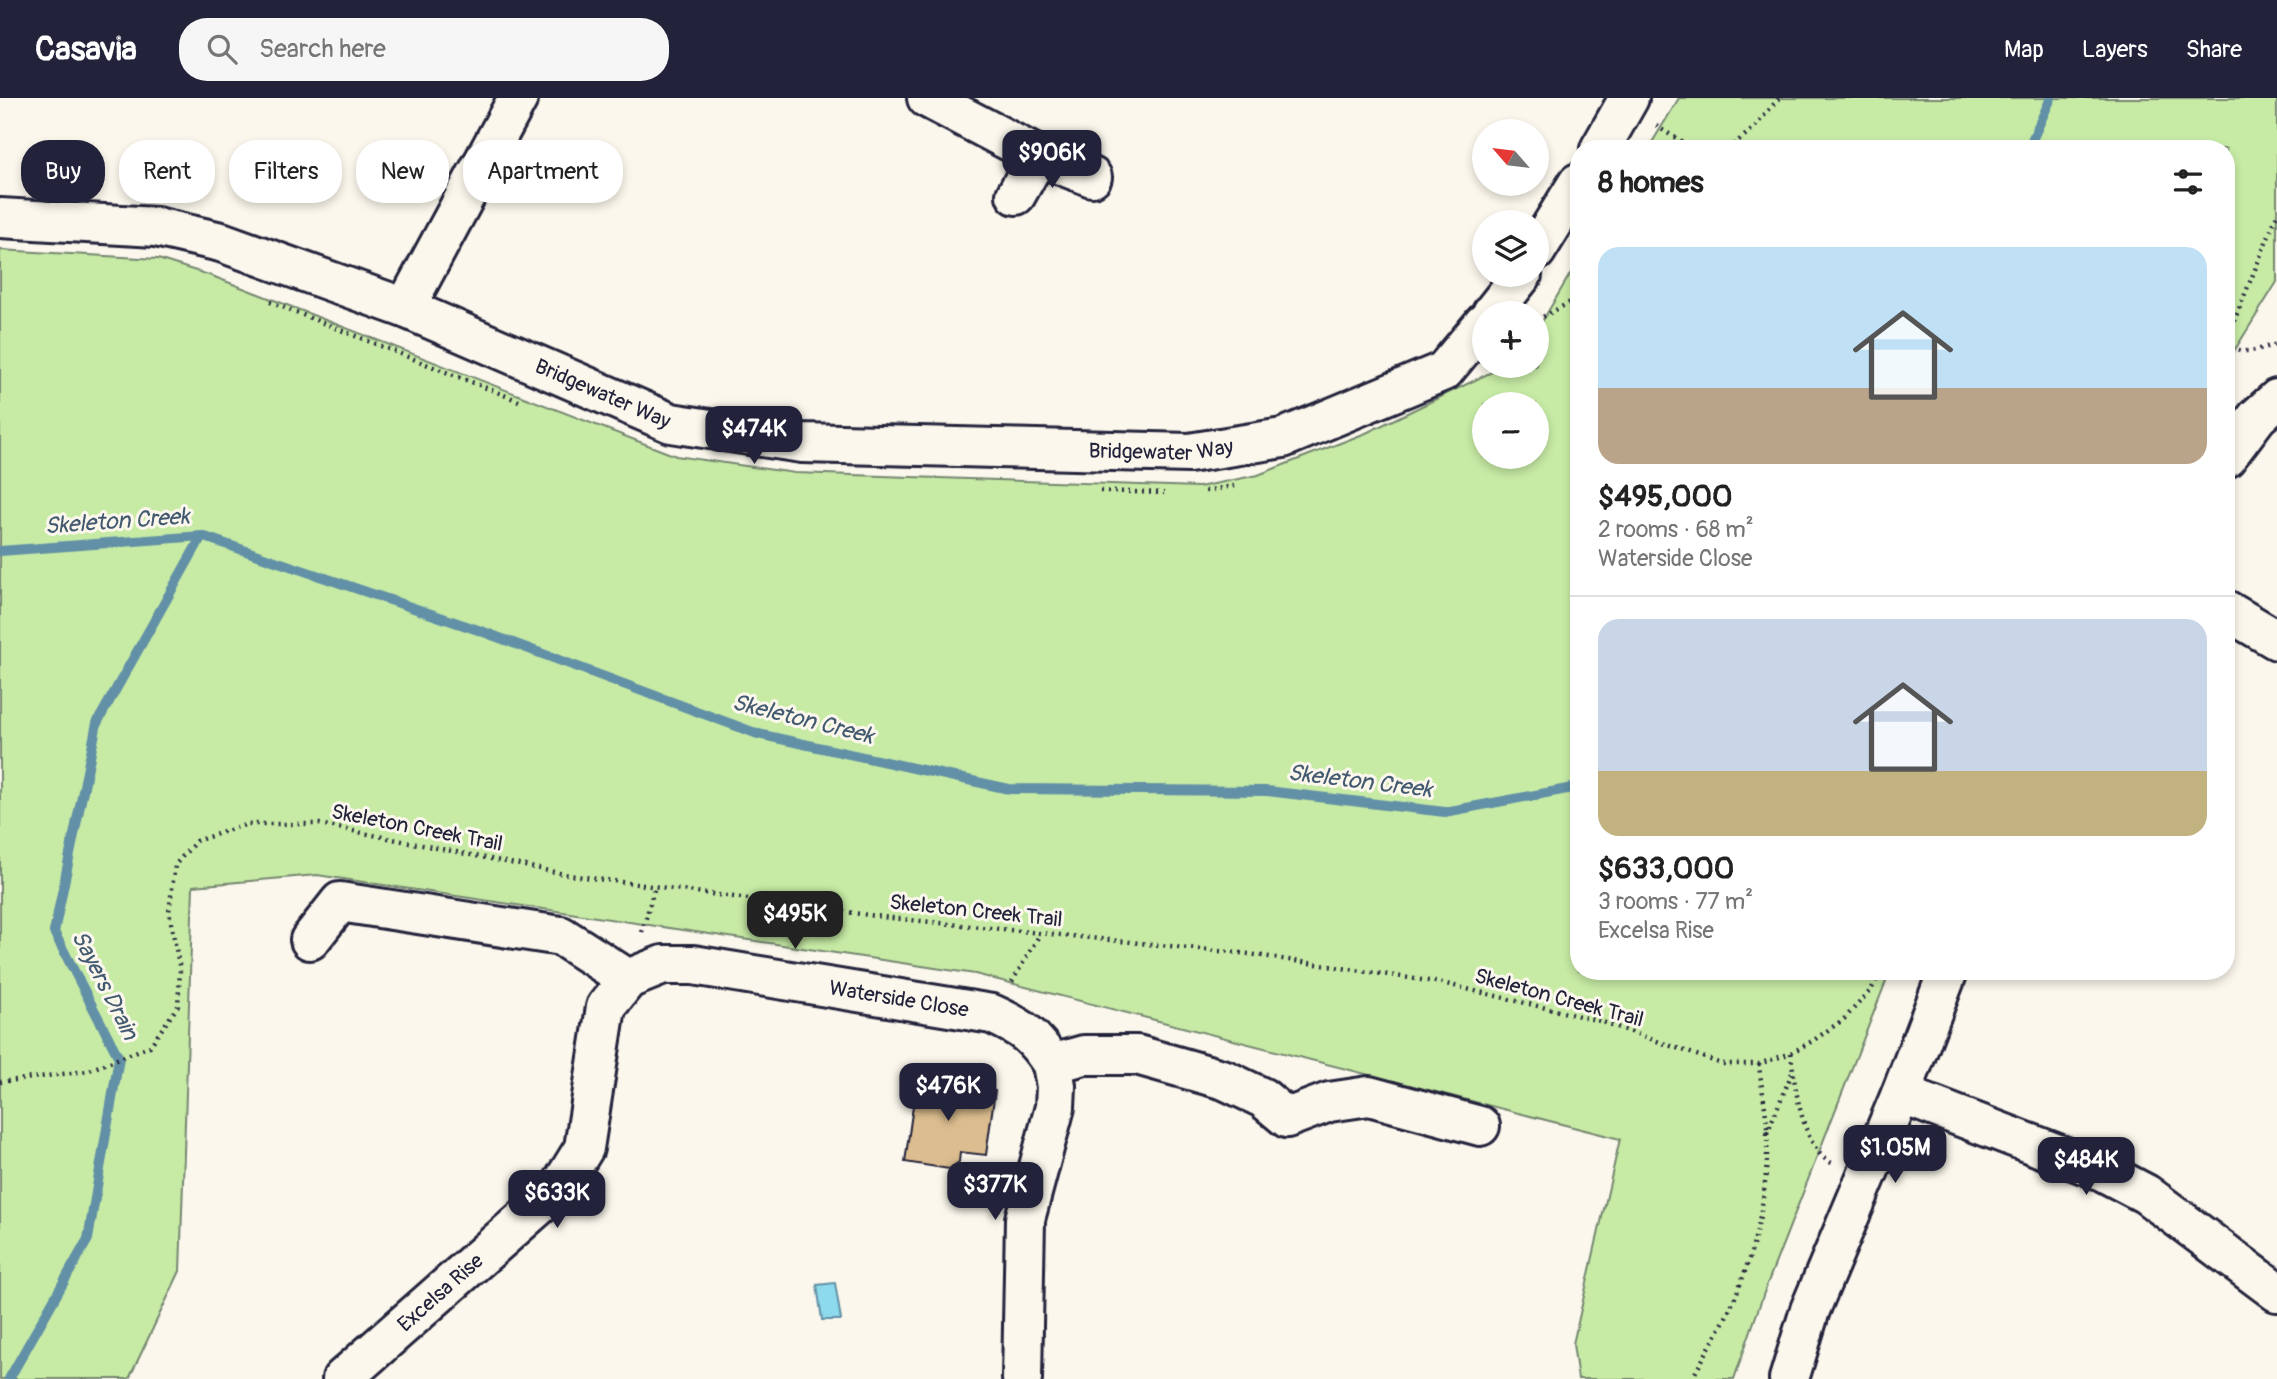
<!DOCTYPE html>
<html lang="en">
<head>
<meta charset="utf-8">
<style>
  body { margin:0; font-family:Pangolin,sans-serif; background:#f6f6f6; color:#222; height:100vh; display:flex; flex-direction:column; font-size:26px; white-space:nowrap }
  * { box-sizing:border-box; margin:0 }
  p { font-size:23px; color:#767676 }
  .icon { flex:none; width:38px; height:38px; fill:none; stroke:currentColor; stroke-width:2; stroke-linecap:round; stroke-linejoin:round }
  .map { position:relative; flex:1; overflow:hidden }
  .sheet { position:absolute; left:1570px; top:42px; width:665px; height:840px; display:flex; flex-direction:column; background:#fff; border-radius:28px; box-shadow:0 4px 10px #0003 }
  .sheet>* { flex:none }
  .top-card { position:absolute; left:21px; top:42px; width:665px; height:63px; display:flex; gap:14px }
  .needle { width:46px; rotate:298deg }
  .fabs { position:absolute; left:1472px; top:21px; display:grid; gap:14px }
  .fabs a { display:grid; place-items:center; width:77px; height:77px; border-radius:50%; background:#fff; box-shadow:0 4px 10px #0003; font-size:35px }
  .price { position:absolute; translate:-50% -60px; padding:0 16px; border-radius:14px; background:#22223b; color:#fff; font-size:23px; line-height:46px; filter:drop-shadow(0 2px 4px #0008) }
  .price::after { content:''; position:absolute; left:50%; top:42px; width:21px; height:16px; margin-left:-10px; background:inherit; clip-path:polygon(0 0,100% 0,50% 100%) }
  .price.active { background:#222; color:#fff }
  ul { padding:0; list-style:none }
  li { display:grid; align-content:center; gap:14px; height:371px; padding:0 28px }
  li+li { border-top:2px solid #e0e0e0 }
  li span { display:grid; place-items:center; height:217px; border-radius:21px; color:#555 }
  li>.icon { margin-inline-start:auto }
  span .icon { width:126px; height:126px; fill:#fffc; stroke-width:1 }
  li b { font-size:30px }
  h2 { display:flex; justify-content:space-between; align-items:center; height:84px; padding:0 28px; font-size:30px }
  .tag { padding:0 24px; border-radius:28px; background:#fff; box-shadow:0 4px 10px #0003; font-size:24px; line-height:63px }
  .tag.active { background:#22223b; color:#fff }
  header { display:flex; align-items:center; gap:42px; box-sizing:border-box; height:98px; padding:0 35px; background:#22223b; color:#fff }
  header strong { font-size:33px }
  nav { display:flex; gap:38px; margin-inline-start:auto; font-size:24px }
  .search { width:490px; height:63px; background:#f6f6f6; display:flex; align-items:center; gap:18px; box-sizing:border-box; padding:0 24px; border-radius:28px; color:#767676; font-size:26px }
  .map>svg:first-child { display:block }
</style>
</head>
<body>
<header>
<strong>Casavia</strong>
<div class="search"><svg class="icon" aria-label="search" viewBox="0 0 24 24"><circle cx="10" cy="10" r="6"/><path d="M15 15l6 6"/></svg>Search here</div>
<nav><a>Map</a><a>Layers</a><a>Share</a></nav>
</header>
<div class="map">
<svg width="2277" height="1281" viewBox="0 0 2277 1281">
  <rect width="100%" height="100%" fill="#fbf7ec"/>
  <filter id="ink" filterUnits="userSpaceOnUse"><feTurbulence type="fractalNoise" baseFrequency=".0143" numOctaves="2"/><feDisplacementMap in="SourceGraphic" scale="14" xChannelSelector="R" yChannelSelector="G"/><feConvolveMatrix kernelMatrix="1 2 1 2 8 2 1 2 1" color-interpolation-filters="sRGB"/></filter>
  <g filter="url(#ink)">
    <g fill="#c7eba5" stroke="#748670" stroke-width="2" fill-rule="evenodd">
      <path d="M1679,0H2277V184L2226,266V51H1648Z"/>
      <path d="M0,152L158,161L212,178L676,358L795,375L1199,389L1258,377L1366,335L1504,268H1536L1537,232L1578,163V873H1890L1766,1189L1734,1281H1578L1573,1246L1620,1041L975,876L317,777L193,788L180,1173L129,1281H0ZM1484,306H1536V359H1484Z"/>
    </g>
    <path fill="#8ddaed" stroke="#6290a6" stroke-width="2" d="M835,1185L841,1222H822L817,1187Z"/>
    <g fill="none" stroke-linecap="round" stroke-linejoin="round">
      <g stroke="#6290a6" stroke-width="10">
        <path d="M2028,51L2051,0"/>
        <path d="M0,453L202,438L481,533L758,636L1009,691L1267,693L1445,714L1578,689"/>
        <path d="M9,1281L88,1141L119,960L54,834L97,625L202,438"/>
      </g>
    </g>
    <path fill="#dbbd8f" stroke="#22223b" stroke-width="2" d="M924,976L932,977L938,985L995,993L986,1057L960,1054L959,1064L949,1071L905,1064L917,980Z"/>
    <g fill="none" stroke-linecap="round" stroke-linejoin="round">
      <g stroke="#22223b" stroke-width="44">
        <g id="minor">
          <path d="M927,0L1038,58L1092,79"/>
          <path d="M1600,51L1629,0"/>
          <path d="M1016,97L1038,58"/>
          <path id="s1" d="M0,120L156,129L221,144L405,210L671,325L802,345L1189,355L1283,340L1444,273L1484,225"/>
          <path d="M1536,153L1578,85"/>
          <path d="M405,210L518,0"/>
          <path d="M1492,215L1522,177"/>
          <path d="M2226,360L2257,319L2277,301"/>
          <path d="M2226,512L2277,542"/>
          <path id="s2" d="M310,842L340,804L561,838L628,881L663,867H693L992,916C1023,930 1034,938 1052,966L1084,957H1137L1225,982L1263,1000L1287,1020L1329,1004L1369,998L1480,1028"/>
          <path d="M1901,996L2102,1073L2146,1096L2277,1194"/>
          <path id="s3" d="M342,1281L560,1089L584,1050L606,909L628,881"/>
          <path d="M1022,1281L1025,1121L1055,1009L1056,988L1052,966"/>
          <path d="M1789,1281L1810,1212L1901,996L1948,873"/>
        </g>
      </g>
      <g stroke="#22223b" stroke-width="4.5" stroke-dasharray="2 5" stroke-linecap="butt">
        <path d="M1656,28L1694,51"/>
        <path d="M1728,51L1754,30L1779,0"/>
        <path d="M270,204L519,303"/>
        <path d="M1537,222L1578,200"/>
        <path d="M2226,243L2277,117"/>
        <path d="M2226,246C2245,258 2256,252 2277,246"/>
        <path d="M1100,393L1164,395"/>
        <path d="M1205,393L1234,388"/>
        <path d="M642,834L655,788"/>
        <path d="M1012,884L1040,836"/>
        <path d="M1791,955C1794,984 1802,1052 1832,1065"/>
        <path d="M0,984L87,973L150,948L178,908L180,872L169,814L175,767L196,743L248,726H319L569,777L891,820L1249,856L1442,885L1600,923L1722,966H1759L1791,955L1814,942L1844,921L1871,892L1881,873"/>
        <path d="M1767,1035L1792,975"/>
        <path d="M1692,1281C1703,1260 1715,1240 1726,1219C1753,1164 1769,1098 1767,1036C1767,1013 1761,989 1759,966"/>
      </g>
      <use href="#minor" stroke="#fbf7ec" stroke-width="38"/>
    </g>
  </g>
  <g text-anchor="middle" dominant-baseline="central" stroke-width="6" stroke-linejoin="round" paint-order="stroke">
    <g font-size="21" fill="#22223b" stroke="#fbf7ec">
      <text stroke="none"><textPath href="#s1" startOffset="634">Bridgewater Way</textPath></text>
      <text stroke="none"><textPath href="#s1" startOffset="1200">Bridgewater Way</textPath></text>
      <text transform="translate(417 730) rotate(11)">Skeleton Creek Trail</text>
      <text transform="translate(976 813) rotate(6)">Skeleton Creek Trail</text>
      <text transform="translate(1559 900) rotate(15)">Skeleton Creek Trail</text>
      <text stroke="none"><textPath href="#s2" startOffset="628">Waterside Close</textPath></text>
      <text stroke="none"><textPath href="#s3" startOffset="131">Excelsa Rise</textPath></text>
    </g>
    <g font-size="23" font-style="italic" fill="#425970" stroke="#fbf7ec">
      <text transform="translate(117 423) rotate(-4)">Skeleton Creek</text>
      <text transform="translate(803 621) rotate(14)">Skeleton Creek</text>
      <text transform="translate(1360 683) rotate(7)">Skeleton Creek</text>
      <text transform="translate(105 887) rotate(63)">Sayers Drain</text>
    </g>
  </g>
</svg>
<div class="fabs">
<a><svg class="needle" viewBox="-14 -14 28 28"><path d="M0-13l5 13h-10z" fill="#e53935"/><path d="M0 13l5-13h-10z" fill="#767676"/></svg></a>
<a><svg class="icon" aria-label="layers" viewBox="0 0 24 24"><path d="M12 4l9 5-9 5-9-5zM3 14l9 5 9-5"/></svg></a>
<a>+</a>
<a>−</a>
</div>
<b class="price" style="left:1052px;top:92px">$906K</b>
<b class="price" style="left:754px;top:368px">$474K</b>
<b class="price active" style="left:795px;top:853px">$495K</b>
<b class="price" style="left:948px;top:1025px">$476K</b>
<b class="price" style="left:1895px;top:1087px">$1.05M</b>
<b class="price" style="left:2086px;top:1099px">$484K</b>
<b class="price" style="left:995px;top:1124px">$377K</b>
<b class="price" style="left:557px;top:1132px">$633K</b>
<div class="top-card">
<a class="tag active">Buy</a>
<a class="tag">Rent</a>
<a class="tag">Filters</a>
<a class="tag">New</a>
<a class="tag">Apartment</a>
</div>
<section class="sheet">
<h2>8 homes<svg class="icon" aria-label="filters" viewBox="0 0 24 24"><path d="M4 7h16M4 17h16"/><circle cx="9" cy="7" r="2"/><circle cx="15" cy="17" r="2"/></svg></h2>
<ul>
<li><span style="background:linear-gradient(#bfe0f5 65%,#b9a48a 0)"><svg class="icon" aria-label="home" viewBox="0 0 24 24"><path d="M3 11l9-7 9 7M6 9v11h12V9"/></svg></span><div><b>$495,000</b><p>2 rooms · 68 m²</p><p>Waterside Close</p></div></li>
<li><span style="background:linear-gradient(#c9d6e8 70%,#c2b280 0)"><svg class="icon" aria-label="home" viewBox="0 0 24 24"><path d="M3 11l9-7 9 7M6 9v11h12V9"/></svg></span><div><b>$633,000</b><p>3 rooms · 77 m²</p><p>Excelsa Rise</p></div></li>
</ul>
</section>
</div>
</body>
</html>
